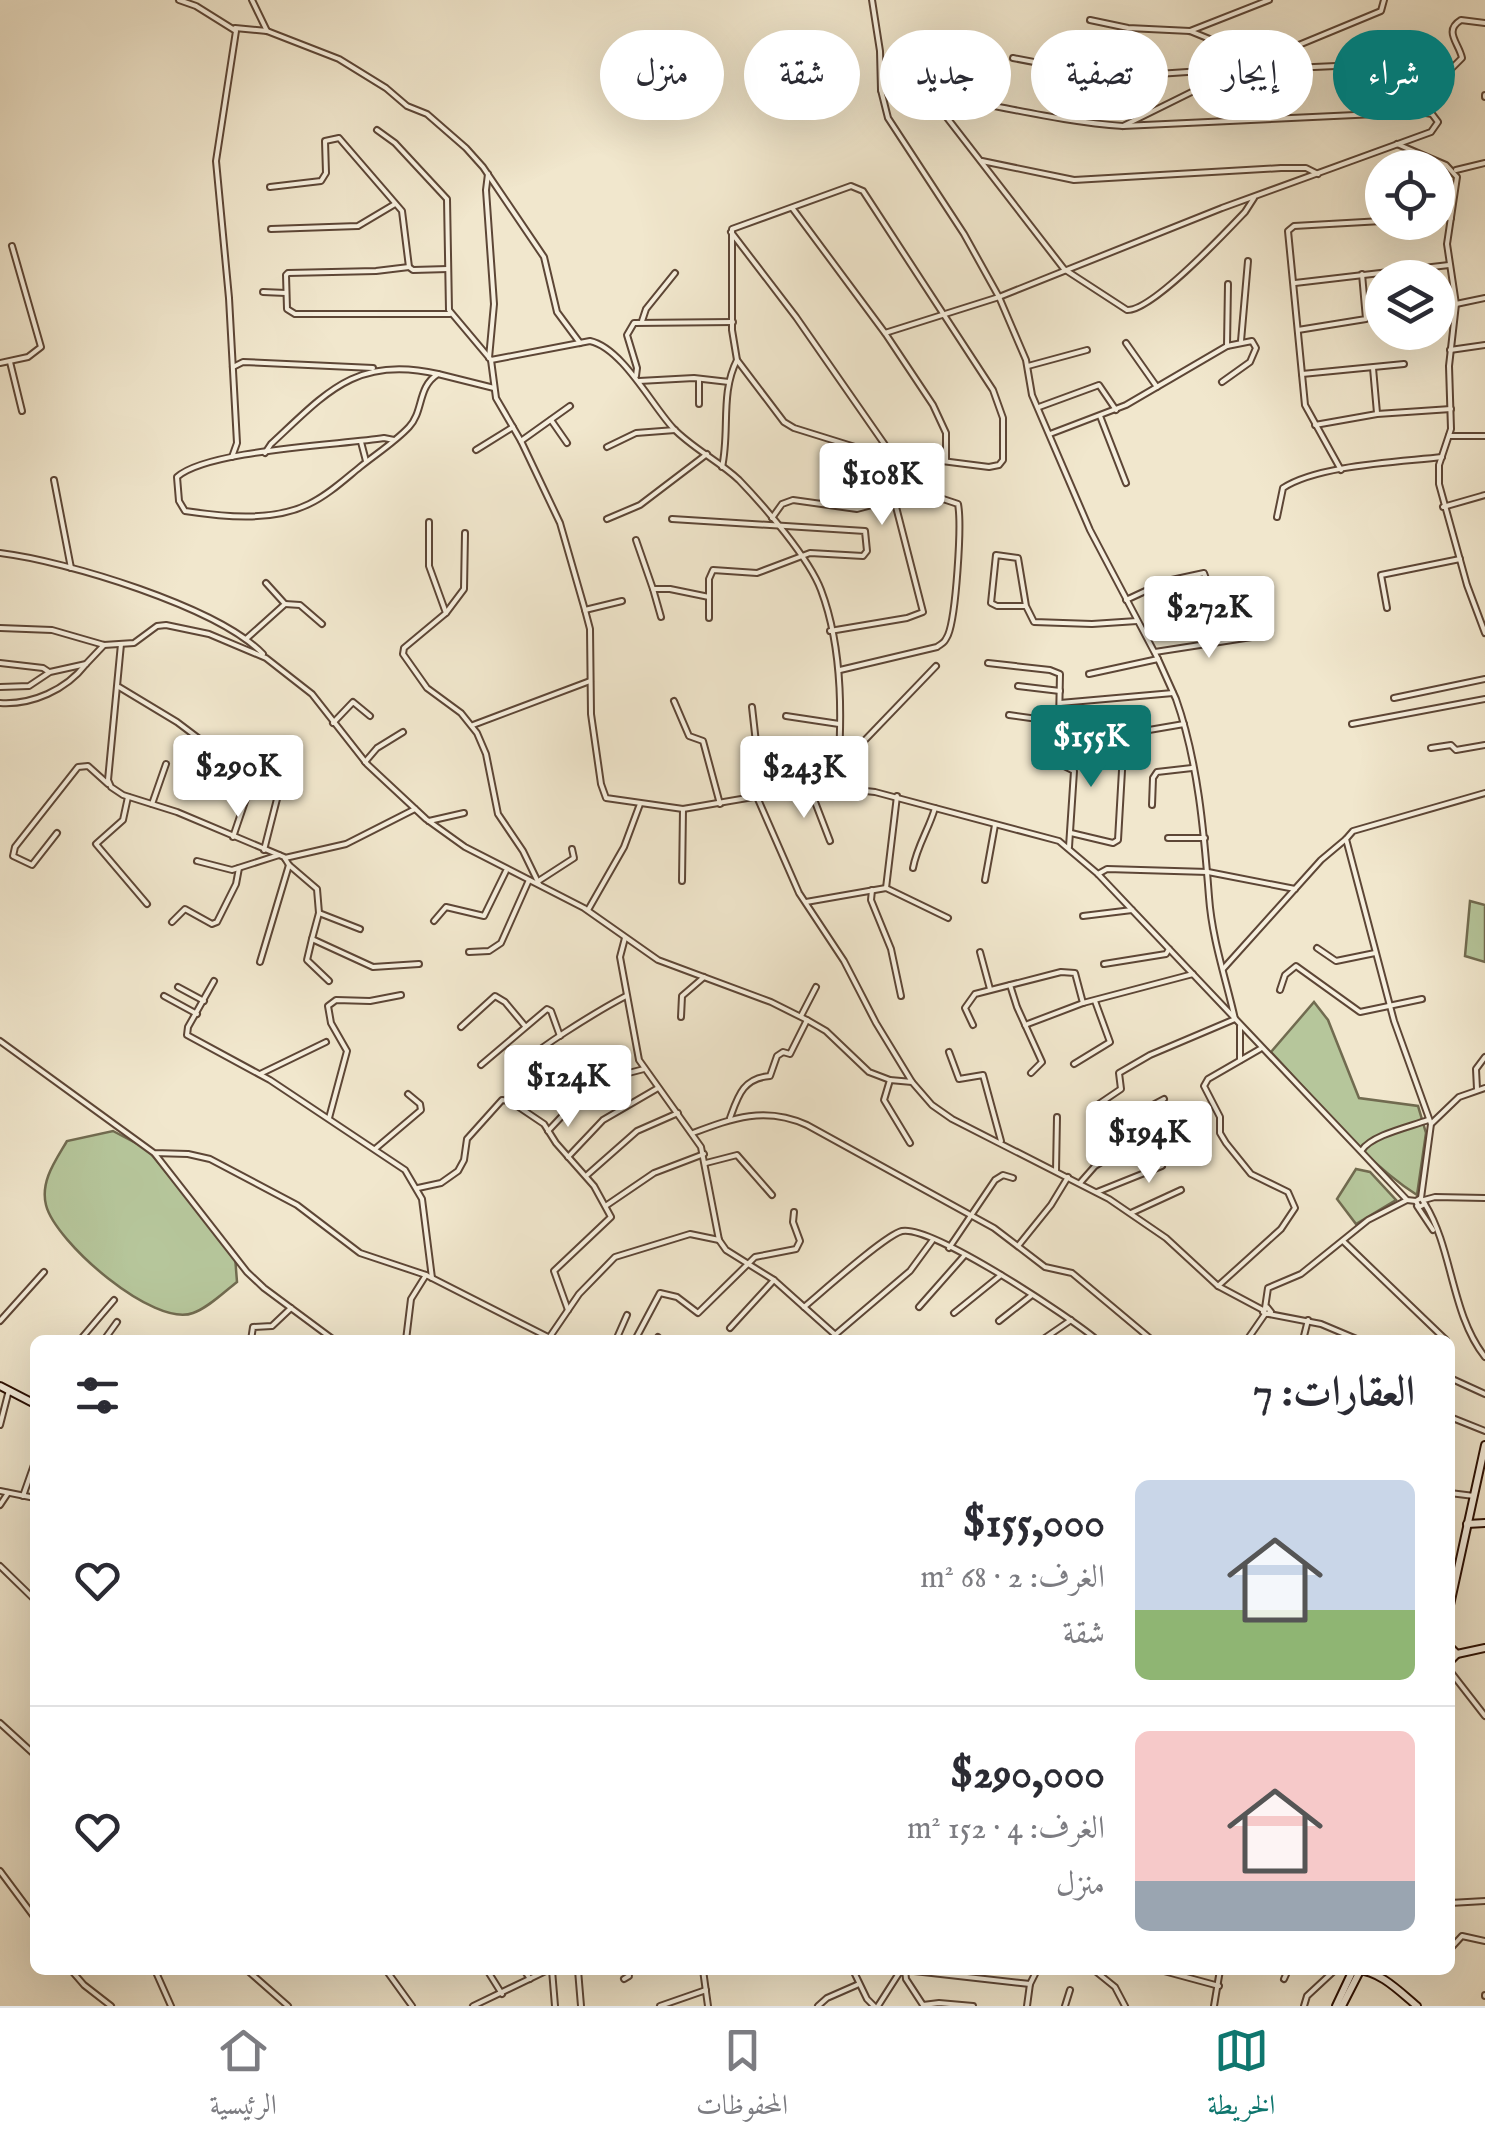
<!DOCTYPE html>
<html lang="ar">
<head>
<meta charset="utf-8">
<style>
  body { margin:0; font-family:"IM FELL English",Amiri,serif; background:#f2f2f3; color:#2b2b33; direction:rtl; height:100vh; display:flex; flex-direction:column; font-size:38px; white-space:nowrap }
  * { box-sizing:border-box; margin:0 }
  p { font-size:32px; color:#7c7c81 }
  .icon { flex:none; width:55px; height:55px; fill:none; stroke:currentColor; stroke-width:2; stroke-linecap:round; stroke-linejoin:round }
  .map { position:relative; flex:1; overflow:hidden; direction:ltr }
  .drawer { position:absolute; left:30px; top:1335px; width:1425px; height:640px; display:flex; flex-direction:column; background:#fff; border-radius:15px; box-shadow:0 10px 40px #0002; direction:rtl }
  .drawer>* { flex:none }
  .hud { position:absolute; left:30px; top:30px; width:1425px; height:90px; direction:rtl; display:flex; gap:20px }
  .buttons { position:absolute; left:1365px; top:150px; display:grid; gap:20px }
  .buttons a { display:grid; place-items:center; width:90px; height:90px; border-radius:50%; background:#fff; box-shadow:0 10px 40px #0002; font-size:50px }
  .price { position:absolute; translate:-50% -85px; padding:0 22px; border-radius:10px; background:#fff; color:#222; font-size:32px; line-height:65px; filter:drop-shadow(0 2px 5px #0008) }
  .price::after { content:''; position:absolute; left:50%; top:60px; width:30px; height:22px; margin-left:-15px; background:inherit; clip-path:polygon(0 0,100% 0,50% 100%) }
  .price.selected { background:#0f766e; color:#fff }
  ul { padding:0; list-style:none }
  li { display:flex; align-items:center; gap:30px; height:250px; padding:0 40px }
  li+li { border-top:2px solid #e1e1e2 }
  li span { display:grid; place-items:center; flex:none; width:280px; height:200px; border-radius:15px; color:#555 }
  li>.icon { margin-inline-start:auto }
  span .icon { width:120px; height:120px; fill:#fffc; stroke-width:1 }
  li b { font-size:42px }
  h2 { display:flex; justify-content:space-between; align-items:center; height:120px; padding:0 40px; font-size:42px }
  .pill { padding:0 35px; border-radius:45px; background:#fff; box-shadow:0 10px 40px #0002; font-size:35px; line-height:90px }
  .pill.selected { background:#0f766e; color:#fff }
  .tabs { display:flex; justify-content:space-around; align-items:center; height:140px; border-top:2px solid #e1e1e2; background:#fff; font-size:28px; color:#7c7c81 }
  .tabs a { display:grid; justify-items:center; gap:5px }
  .tabs .selected { color:#0f766e }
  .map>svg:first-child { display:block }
</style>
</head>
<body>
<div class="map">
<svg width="1485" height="2006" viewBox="0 0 1485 2006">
  <rect width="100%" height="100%" fill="#f1e7cd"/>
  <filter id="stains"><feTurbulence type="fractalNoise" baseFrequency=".002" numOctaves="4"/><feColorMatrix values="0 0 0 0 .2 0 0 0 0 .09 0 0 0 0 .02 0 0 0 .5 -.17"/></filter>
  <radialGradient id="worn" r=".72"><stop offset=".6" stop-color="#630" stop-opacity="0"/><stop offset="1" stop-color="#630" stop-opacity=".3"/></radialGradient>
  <g fill="#b6c69b" stroke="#716b50" stroke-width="2.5">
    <path d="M1470,901L1485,905V962L1465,956Z"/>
    <path d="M1314,1002L1328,1020L1359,1098L1418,1106L1426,1133L1417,1195C1361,1159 1317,1100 1271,1052Z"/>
    <path d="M113,1131L147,1149L235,1256L237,1282C224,1292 208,1308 193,1313C154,1328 55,1242 46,1205C40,1181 56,1160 67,1141Z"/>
    <path d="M1356,1169L1370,1172L1396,1200L1356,1224L1337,1199Z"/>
  </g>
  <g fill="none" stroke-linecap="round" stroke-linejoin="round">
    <g stroke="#5d4636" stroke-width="8">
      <g id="street">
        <path d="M179,0L196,6L236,31L216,161L229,298L237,443L232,457"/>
        <path d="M252,0L267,31"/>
        <path d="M872,0L880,51L881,90L888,118L964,234L999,297L1026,360L1032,395L1090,530L1158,659L1176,699C1198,761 1204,832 1209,897C1212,939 1226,979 1235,1019L1150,1055L1119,1073L1121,1089L1093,1108L1115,1154L1095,1166L1080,1183"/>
        <path d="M1090,20L1128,28L1190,31L1261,60"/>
        <path d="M235,28L267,31L339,59L386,88L407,106L427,114L466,148L483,167L544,257L557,312L580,343"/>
        <path d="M1190,31L1269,0"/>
        <path d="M1013,58L1113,77L1217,70L1230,72"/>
        <path d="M1248,67L1268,69L1424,62L1451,69L1462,58C1459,43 1443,31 1461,20L1485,23"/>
        <path d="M881,90C963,94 1042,121 1123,126L1419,112L1432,114L1438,122L1431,132L1222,208L999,297L885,333"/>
        <path d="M1485,95V97"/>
        <path d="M931,97L1064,269L1127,310C1152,311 1225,233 1245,212L1254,198"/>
        <path d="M1123,126L1226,75L1381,11L1384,0"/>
        <path d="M377,130L395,143L447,199L449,310L491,360L496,398L521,441L560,523L585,610L590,629L591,714L601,784L606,798L683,809L788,791L837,788L875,792L1059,841L1098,874L1407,1200L1416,1201"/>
        <path d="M1397,144L1446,165L1457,177L1447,244L1456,304L1449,366L1451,429L1439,465V484L1467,585L1485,633"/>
        <path d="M982,161L1074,180L1281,168H1306L1318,174"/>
        <path d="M1456,170L1485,163"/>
        <path d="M488,174L486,190L494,304L489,358"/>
        <path d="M851,186L863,191L993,390L1003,418V460L999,465L989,467L871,452L794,428L784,422L737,360L732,330V229Z"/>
        <path d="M270,187L321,181L326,173L325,141L339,138L402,211L409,267L413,270L448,269"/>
        <path d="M793,209L885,333L933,405L946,433V461"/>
        <path d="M1438,217L1451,218"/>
        <path d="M271,229L358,226L395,204"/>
        <path d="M731,232L796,317L892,455"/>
        <path d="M409,267L376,271L288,273L286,275L287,309L295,314H450"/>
        <path d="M1295,283L1449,265"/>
        <path d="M263,292L286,293"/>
        <path d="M1456,304L1485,298"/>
        <path d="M642,321L646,309L675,273"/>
        <path d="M1298,330L1366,319L1362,274"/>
        <path d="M1241,341L1248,261"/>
        <path d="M1126,343L1157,387"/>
        <path d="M1227,346L1228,284"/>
        <path d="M1450,350L1485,345"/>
        <path d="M491,360L590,341C622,348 651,404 673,428C692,448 719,461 739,480C764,506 809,558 821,590C844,651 842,724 837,788"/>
        <path d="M10,362L22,411"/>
        <path d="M0,363L28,357L41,347L12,246"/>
        <path d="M1028,366L1087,350"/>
        <path d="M233,367L243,362L373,368"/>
        <path d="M1373,368L1377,413"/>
        <path d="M1302,374L1404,364"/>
        <path d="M636,376L637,368L627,335L634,323L733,322"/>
        <path d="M699,379V404"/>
        <path d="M639,381L694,378L729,382"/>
        <path d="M1039,407L1099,385L1116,410"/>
        <path d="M1100,416L1126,483"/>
        <path d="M551,420L567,443"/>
        <path d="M1315,425L1377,414L1451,409"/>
        <path d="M1050,434L1126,405L1227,346L1252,341L1256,348L1250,362L1222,382"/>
        <path d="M1449,436H1485"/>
        <path d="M394,440L384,438C339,445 207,450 177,477L179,501L185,511C225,517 272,522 309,504C328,495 344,480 360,467C376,454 395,442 409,427C424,411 417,387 438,374L494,388"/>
        <path d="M521,441L570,406"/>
        <path d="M361,442L366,461"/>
        <path d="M607,447L636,433L675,430"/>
        <path d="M476,450L513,427"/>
        <path d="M265,453L271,444C326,393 356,355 438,374"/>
        <path d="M722,467C730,432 720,393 737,360"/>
        <path d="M1341,470L1305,405L1288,231L1294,226L1382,221"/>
        <path d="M54,480L71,568"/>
        <path d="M1443,507L1485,495"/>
        <path d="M1277,517L1283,488C1318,465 1399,462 1442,457"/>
        <path d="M772,518L782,504L793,500L857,509L894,499L895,488L901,485L958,504C962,525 956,616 948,635C944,643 944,642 937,647L840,670"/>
        <path d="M607,519L640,505L707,454"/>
        <path d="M672,519L865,531L867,551L863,556L810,553L757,573L713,570L709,579V618"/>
        <path d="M429,522V566L446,613L404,648L403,654L427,688L461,713L477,733L486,754L498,814L523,851L539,884"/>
        <path d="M636,540L653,589H670L709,597"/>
        <path d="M0,553C66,561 218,607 263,654"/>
        <path d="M653,589L661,617"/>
        <path d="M1126,600L1167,581L1204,573L1217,609"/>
        <path d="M285,604L300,605L322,624"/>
        <path d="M1026,606H997L991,603L996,555L1018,558L1026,606L1034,622L1092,624L1137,621"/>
        <path d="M1387,608L1381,575L1460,559"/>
        <path d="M585,610L622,601"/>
        <path d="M446,613L464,589L465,533"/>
        <path d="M0,628L52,630L104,645L134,643L157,626L166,625L209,634L266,658L312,694L367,764L426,819L465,847L584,908L658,960L771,1002L807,1020L826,1031L869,1072L890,1080L912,1082L932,1105L952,1119L1109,1199L1166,1238L1218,1286L1263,1310"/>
        <path d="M830,631L907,618L923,612L894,499"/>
        <path d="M246,639L285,604L266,583"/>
        <path d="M121,644L108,780L111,787L123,795L177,812L284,857L289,865L317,889L319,913L312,939L373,967L419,964"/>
        <path d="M1155,652L1258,636"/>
        <path d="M0,663L43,668L49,672"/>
        <path d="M988,663L1050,670L1060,674L1059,722L1009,715"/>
        <path d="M1089,674L1158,659"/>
        <path d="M1018,686L1060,691"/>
        <path d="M0,687L29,686L50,672L86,664L104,645"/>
        <path d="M119,687L177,722L222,756"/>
        <path d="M1394,698L1485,679"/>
        <path d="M674,701L689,736L703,741L720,804"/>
        <path d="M0,703C32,705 66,690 86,664"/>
        <path d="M1060,703L1173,693"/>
        <path d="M752,707L762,796"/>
        <path d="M786,716L839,724"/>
        <path d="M333,723L353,702L370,716"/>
        <path d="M1352,724L1485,699"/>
        <path d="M473,725L590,681"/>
        <path d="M1086,731L1149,730L1184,724"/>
        <path d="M1431,748L1451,745L1456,750L1485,745"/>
        <path d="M365,762L377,748L403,732"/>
        <path d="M1060,764L1074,771L1069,847"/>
        <path d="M839,767L936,666"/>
        <path d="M810,789L830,841"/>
        <path d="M128,797L123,820L96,844L147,904"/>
        <path d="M757,797L799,893L844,961L876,1023L912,1082"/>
        <path d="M152,804L166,764"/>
        <path d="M1152,805L1153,778L1157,772L1192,768"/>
        <path d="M429,821L464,813"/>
        <path d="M57,833L32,865L13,856L15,847L78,767L88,766L108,784"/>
        <path d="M1071,833L1113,843L1118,840L1123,753"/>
        <path d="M233,837L252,781"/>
        <path d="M1168,838H1205"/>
        <path d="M264,850L278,795"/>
        <path d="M285,858L346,844L415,809"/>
        <path d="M197,861L232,870L279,855"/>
        <path d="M913,868C917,846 929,829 935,808"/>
        <path d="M1098,874L1107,869L1208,872L1295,889"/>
        <path d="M540,880L574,858L572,849"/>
        <path d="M985,880L995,825"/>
        <path d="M682,881L683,809"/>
        <path d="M886,888L897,796"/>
        <path d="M872,890L871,900L891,949L901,996"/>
        <path d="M806,902L886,888L948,918"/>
        <path d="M588,910L624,847L640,804"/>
        <path d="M319,913L360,929"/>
        <path d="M1083,916L1132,910"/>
        <path d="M434,921L446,907L484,916L506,871"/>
        <path d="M172,922L185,909L212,924L217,922L236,884L239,868"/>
        <path d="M625,938L620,957L639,1060L701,1147L719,1240L726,1250L774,1280L841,1340"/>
        <path d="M312,939L307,960L329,981"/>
        <path d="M1317,948L1336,961L1375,953"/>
        <path d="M469,952L489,951L501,943L529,880"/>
        <path d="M980,952L990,989"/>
        <path d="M260,962L289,865"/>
        <path d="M1104,964L1166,954L1169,949"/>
        <path d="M1223,969L1321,860L1346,839"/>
        <path d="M214,981L188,1027L187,1035L270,1080L405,1170L422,1199L432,1278"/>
        <path d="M1010,985L1017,1007L1042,1062L1031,1073"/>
        <path d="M178,987L204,1001"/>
        <path d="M1280,990L1285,975L1296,966L1360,1012L1422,999"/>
        <path d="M164,996L197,1014"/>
        <path d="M801,1016L816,987"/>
        <path d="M681,1017L682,996L704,977"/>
        <path d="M973,1025L965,1008L975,994L1061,972L1075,973L1083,1003"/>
        <path d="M1025,1025L1083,1003L1193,974"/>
        <path d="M1240,1026V1060"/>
        <path d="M461,1027L495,996L505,1002L525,1026"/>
        <path d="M0,1041L154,1153L188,1154L210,1159L297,1205L360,1253L426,1275"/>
        <path d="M949,1052L959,1079L983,1075L1001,1141"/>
        <path d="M1074,1064L1110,1042L1095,1001"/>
        <path d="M481,1065L547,1009L551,1011L560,1036"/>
        <path d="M260,1074L326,1042"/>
        <path d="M890,1080L884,1100L910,1143"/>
        <path d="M1477,1089L1476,1069L1485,1057"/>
        <path d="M507,1099L514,1091C514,1085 512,1080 514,1075C519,1057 607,1006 626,996"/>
        <path d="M329,1118L347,1051L331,1023L328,1006L336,1000L370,1001L401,995"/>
        <path d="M730,1118C738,1096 743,1078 770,1076L777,1056L783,1052L790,1054L807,1020"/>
        <path d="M1432,1123L1459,1097L1485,1088"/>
        <path d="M548,1131L594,1082L644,1069"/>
        <path d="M1104,1131L1164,1099"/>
        <path d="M693,1133C733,1118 765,1106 807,1125L994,1228L1045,1267L1072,1273L1152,1340"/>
        <path d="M375,1149L421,1110L420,1104L408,1094"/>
        <path d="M1362,1150C1372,1135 1409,1127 1428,1120"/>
        <path d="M155,1154L247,1272L264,1288L334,1340"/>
        <path d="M568,1157L603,1120L658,1088"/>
        <path d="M706,1163L737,1155L772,1195"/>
        <path d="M1056,1171L1057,1117"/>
        <path d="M586,1176L637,1131L678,1113"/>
        <path d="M418,1188L441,1183L458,1171L464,1160L467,1139L502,1100L510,1101L544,1124L556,1143L594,1186L611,1217L554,1271L568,1310"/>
        <path d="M1097,1192L1162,1166"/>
        <path d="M1421,1198L1431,1124L1394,1021L1346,839L1353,831L1485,793"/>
        <path d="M1421,1198L1425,1204L1419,1207L1416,1201Z"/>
        <path d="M1424,1200L1435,1197L1485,1198"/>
        <path d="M1425,1204C1453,1250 1451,1314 1485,1357"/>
        <path d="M607,1205L654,1173L704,1154"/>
        <path d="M1417,1206L1433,1230"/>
        <path d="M1131,1213L1181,1190"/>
        <path d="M1343,1241L1446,1340"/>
        <path d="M1018,1246L1051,1205L1068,1177"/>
        <path d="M949,1248L995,1180L1003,1175L1013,1178"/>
        <path d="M1218,1286L1281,1229L1295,1208L1288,1192L1251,1174L1226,1143L1220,1133V1117L1204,1086L1208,1079L1260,1049"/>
        <path d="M804,1307C821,1293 885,1235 902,1231C932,1225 1070,1317 1097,1340"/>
        <path d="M919,1307L964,1256"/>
        <path d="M1267,1307L1271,1312L1267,1314L1263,1312Z"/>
        <path d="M1265,1308L1268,1288L1301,1274L1368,1220L1407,1200"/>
        <path d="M954,1313L1001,1275"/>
        <path d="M1269,1314L1321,1324L1359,1340"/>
        <path d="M0,1321L44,1272"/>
        <path d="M999,1321L1032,1295"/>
        <path d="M730,1328L774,1280"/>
        <path d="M836,1334L910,1271L932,1241"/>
        <path d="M549,1338L579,1294L615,1257L690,1234L719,1240"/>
        <path d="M80,1340L114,1300"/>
        <path d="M104,1340L117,1322"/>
        <path d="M251,1340L253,1327L272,1326L291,1308"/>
        <path d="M406,1340L411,1299L426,1275L554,1340"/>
        <path d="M616,1340L627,1315"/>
        <path d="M635,1340L660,1293L677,1297L698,1313L755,1257L796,1249L800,1241L793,1222L794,1212"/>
        <path d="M656,1340L658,1337"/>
        <path d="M1042,1340L1071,1320"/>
        <path d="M1247,1340L1265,1314"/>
        <path d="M1303,1340L1308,1320"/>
        <path d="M1450,1378L1485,1394"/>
        <path d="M1450,1417L1485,1431"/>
        <path d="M0,1425L9,1390"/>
        <path d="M0,1491L35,1498"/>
        <path d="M1450,1493L1474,1496"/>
        <path d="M23,1496L35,1462"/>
        <path d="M0,1505L8,1493"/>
        <path d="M0,1566L35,1600"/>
        <path d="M1450,1671L1485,1716"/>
        <path d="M0,1723L35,1755"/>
        <path d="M0,1871L35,1918"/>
        <path d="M1450,1903L1485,1901"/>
        <path d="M1450,1949L1462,1936L1485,1941"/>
        <path d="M71,1970L84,1985L111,2006"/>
        <path d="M155,1970L171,2006"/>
        <path d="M247,1970L288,2006"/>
        <path d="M386,1970L412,2006"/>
        <path d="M487,1970L502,1994"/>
        <path d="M524,1970L530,1979"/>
        <path d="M552,1970L555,2006"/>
        <path d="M578,1970L581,2006"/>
        <path d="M703,1970L708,2006"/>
        <path d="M853,1970L867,1999L874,2006"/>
        <path d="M905,1970L1030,1984"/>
        <path d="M905,1970L906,1979L923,2005"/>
        <path d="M1094,1970L1115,1987L1125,2006"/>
        <path d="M1160,1970L1219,1986"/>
        <path d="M624,1979L629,1976L628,1970"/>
        <path d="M1284,1979L1288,1970"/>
        <path d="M1485,1996V1995"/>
        <path d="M923,2005L939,2003L973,2006"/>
        <path d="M473,2006L548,1970"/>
        <path d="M660,2006L706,1990"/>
        <path d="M818,2006L827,1998L859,1984"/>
        <path d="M878,2006L901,1970"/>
        <path d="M1027,2006L1030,1984L1037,1970"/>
        <path d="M1065,2006L1070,1990"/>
        <path d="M1214,2006L1220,1970"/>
        <path d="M1304,2006L1307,1996L1335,1970"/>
      </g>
    </g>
    <g stroke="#2c1004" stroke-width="10">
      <g id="secondary">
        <path d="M0,1386L35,1404"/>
        <path d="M1467,1524L1485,1523"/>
        <path d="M1450,1605L1485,1445"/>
        <path d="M1450,1647L1457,1654L1450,1661"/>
        <path d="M1457,1654L1485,1648"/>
        <path d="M1357,1970C1380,1971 1399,1991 1417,2006"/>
        <path d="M1336,2006L1353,1970"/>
        <path d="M1342,2006L1360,1971"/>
      </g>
    </g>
    <use href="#street" stroke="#f6efde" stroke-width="4"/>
    <use href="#secondary" stroke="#f6efde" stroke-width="6"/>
  </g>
  <rect width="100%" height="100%" filter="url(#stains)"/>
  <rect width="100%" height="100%" fill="url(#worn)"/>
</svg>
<div class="buttons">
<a><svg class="icon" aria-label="locate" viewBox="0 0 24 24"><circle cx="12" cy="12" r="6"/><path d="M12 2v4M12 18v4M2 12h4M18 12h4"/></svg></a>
<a><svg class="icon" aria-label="layers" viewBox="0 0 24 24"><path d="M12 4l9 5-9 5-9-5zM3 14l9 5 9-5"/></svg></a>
</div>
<b class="price" style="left:882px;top:528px">$108K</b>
<b class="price" style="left:1209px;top:661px">$272K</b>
<b class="price selected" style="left:1091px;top:790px">$155K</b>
<b class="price" style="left:238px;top:820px">$290K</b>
<b class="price" style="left:804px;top:821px">$243K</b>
<b class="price" style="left:568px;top:1130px">$124K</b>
<b class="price" style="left:1149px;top:1186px">$194K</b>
<div class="hud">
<a class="pill selected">شراء</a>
<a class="pill">إيجار</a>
<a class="pill">تصفية</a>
<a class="pill">جديد</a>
<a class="pill">شقة</a>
<a class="pill">منزل</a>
</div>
<section class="drawer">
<h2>العقارات: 7<svg class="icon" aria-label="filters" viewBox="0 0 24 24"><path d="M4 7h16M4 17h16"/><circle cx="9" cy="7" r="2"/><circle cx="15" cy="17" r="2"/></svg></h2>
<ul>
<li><span style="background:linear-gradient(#c9d6e8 65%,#8fb573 0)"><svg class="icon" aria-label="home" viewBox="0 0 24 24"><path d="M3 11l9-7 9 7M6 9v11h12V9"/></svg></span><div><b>$155,000</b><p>الغرف: 2 · 68 m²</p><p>شقة</p></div><svg class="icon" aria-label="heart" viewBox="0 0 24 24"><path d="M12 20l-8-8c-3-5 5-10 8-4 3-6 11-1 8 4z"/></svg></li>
<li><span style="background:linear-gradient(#f6c9c9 75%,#9aa5b1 0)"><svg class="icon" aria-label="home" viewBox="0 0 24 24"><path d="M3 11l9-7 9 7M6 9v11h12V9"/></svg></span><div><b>$290,000</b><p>الغرف: 4 · 152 m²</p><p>منزل</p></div><svg class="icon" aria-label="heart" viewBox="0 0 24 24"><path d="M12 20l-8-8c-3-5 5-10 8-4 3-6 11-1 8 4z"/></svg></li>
</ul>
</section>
</div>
<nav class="tabs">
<a class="selected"><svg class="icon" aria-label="map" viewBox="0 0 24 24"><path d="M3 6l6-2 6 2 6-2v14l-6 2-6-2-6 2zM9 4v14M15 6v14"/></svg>الخريطة</a>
<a><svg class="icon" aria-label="saved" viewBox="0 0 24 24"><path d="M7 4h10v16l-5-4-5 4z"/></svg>المحفوظات</a>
<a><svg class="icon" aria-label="home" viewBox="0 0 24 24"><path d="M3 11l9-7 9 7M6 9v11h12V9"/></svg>الرئيسية</a>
</nav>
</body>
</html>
